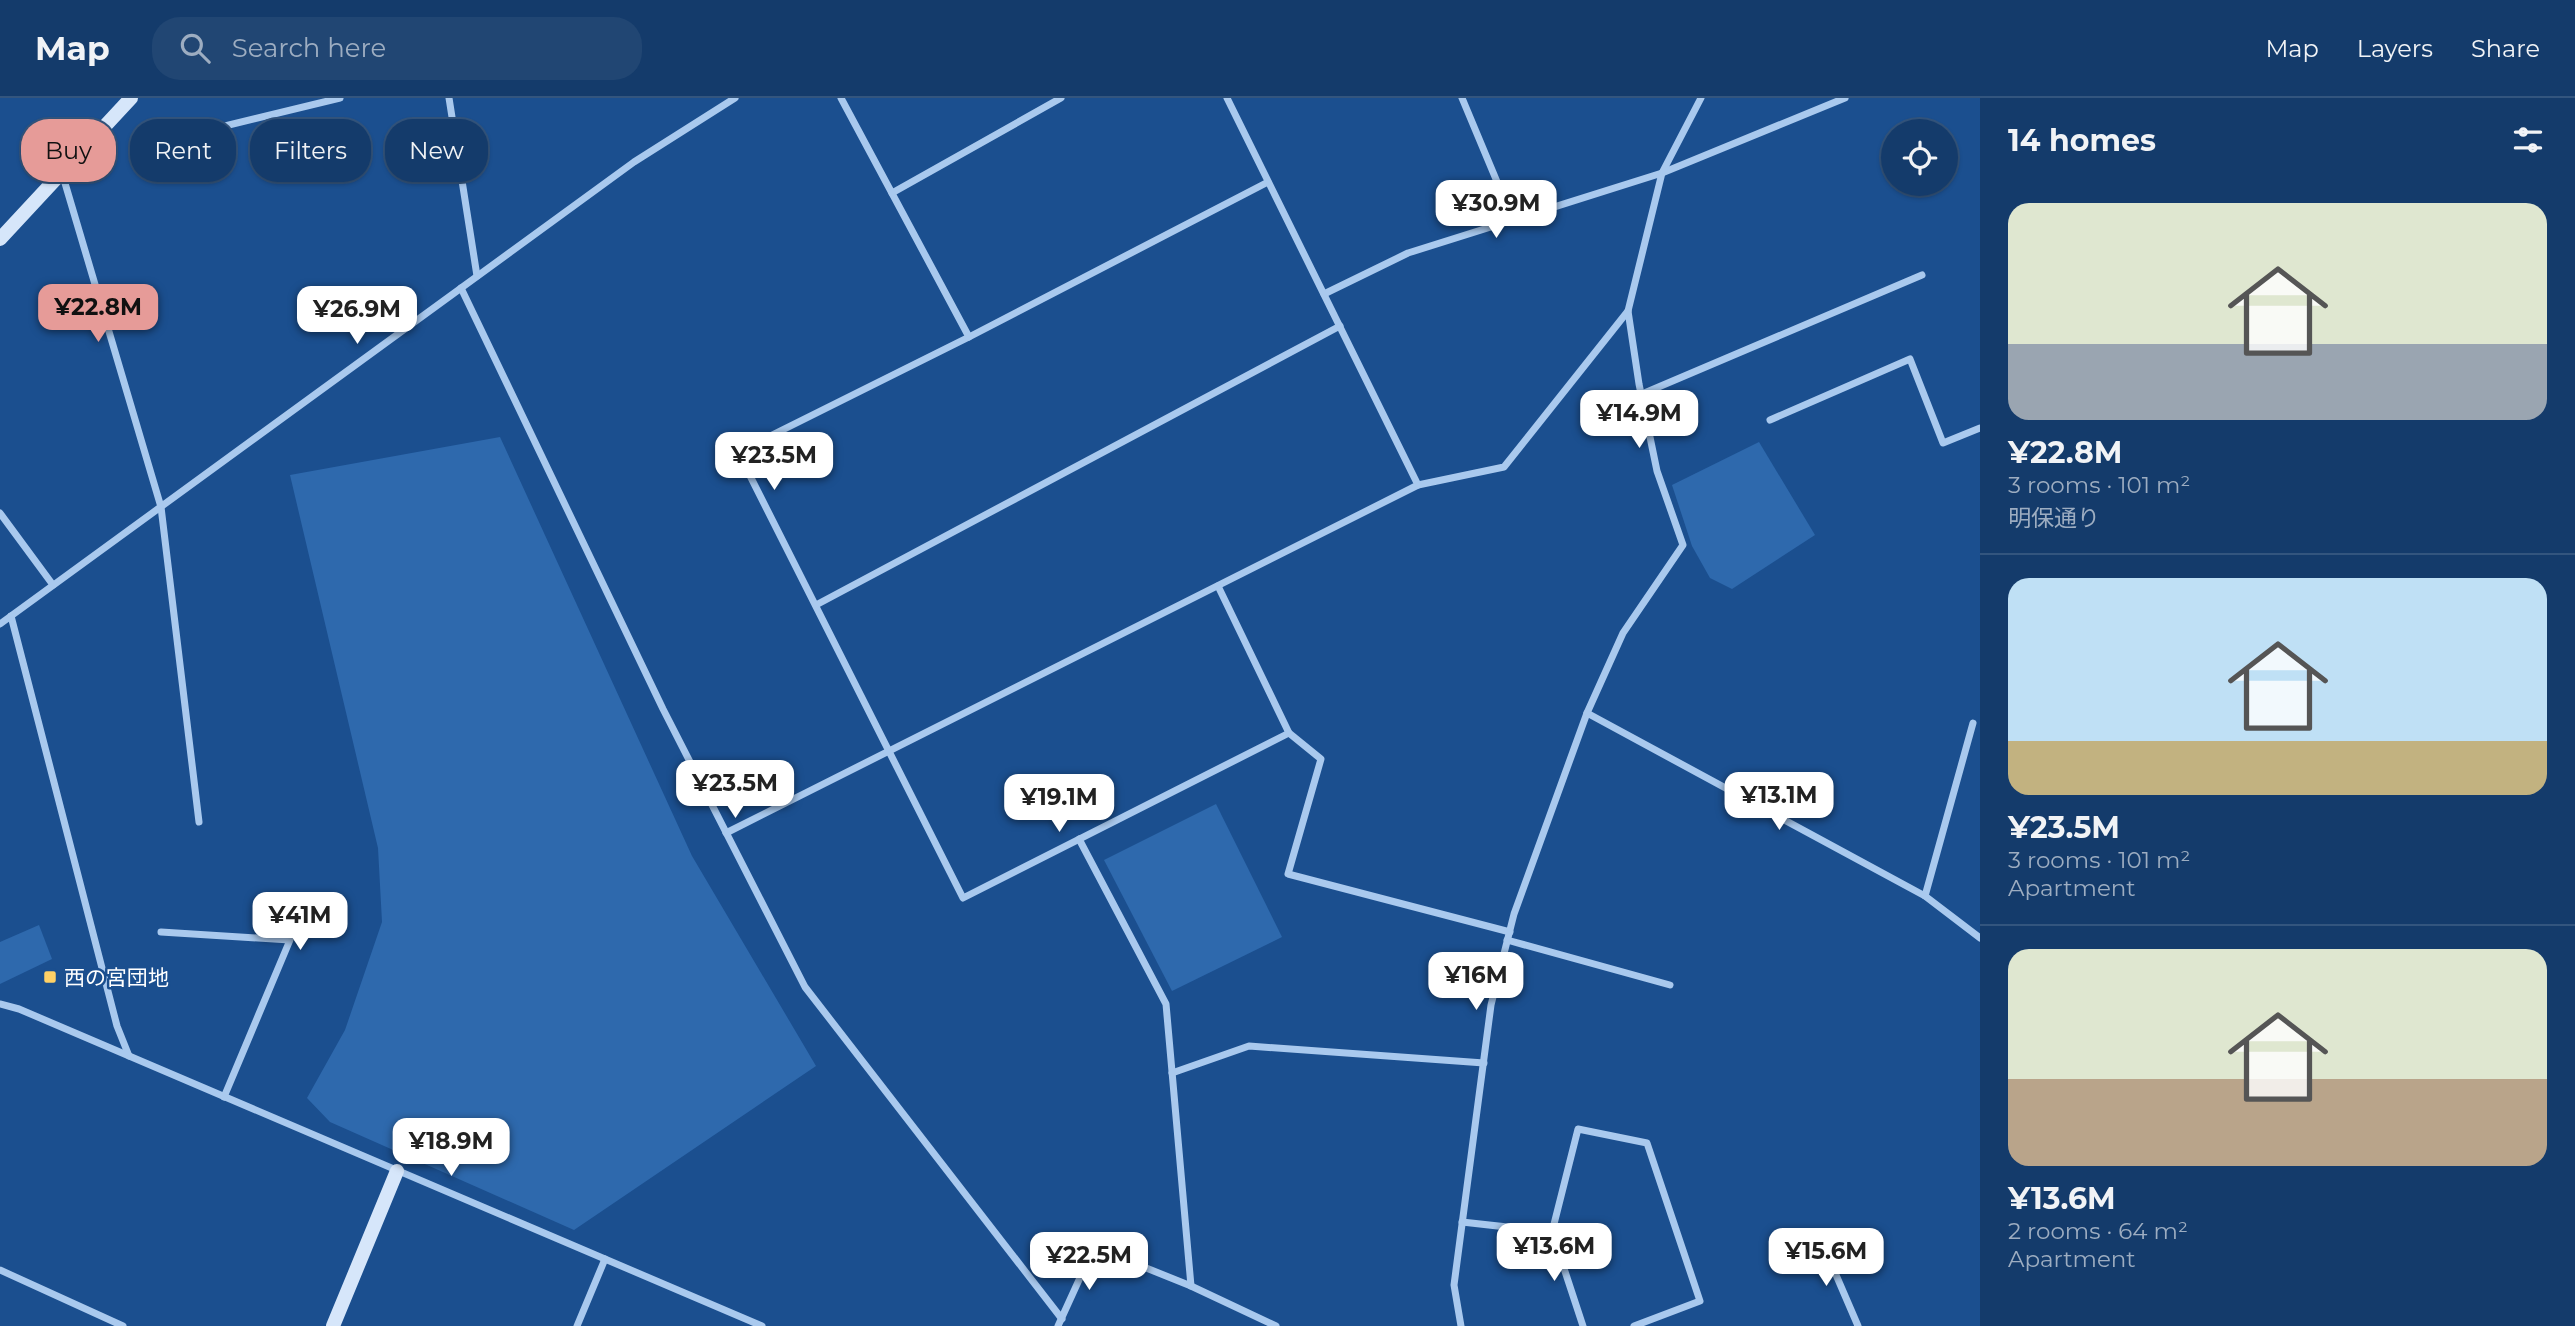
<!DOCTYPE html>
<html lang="en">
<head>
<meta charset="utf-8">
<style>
  body { margin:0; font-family:Montserrat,"Noto Sans JP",sans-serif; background:#214673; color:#f1f3f6; height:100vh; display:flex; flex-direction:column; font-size:26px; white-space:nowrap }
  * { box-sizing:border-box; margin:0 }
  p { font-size:23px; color:#9dadc1 }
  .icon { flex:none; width:38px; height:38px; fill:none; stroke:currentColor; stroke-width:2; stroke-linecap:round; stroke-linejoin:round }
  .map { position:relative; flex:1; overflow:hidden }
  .details { display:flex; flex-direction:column; background:#143b6b; width:595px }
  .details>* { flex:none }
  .banner { position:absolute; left:21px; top:21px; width:665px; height:63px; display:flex; gap:14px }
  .fabs { position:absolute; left:1881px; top:21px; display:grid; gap:14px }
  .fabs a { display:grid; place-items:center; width:77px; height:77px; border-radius:50%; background:#143b6b; box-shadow:0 2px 5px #0004,0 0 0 2px #33557e; font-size:35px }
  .price { position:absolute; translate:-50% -60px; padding:0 16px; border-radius:14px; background:#fff; color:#222; font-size:23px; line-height:46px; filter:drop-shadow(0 2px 4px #0008) }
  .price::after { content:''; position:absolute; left:50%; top:42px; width:21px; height:16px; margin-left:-10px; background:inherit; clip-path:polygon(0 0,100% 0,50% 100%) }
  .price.active { background:#e69b98; color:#111 }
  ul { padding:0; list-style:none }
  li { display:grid; align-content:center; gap:14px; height:371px; padding:0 28px }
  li+li { border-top:2px solid #33557e }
  li span { display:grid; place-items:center; height:217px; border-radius:21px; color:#555 }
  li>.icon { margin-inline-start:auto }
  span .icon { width:126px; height:126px; fill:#fffc; stroke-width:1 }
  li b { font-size:30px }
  h2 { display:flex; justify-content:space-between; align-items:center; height:84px; padding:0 28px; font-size:30px }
  .tag { padding:0 24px; border-radius:28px; background:#143b6b; box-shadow:0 2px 5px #0004,0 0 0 2px #33557e; font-size:24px; line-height:63px }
  .tag.active { background:#e69b98; color:#111 }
  header { display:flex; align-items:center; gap:42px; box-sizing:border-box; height:98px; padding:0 35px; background:#143b6b; border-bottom:2px solid #33557e }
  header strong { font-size:33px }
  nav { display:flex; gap:38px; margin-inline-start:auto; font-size:24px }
  .search { width:490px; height:63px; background:#214673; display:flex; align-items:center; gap:18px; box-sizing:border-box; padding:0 24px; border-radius:28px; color:#9dadc1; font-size:26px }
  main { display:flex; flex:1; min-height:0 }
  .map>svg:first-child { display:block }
</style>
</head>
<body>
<header>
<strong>Map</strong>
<div class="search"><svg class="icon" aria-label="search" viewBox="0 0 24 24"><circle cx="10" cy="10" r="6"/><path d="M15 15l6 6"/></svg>Search here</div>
<nav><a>Map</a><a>Layers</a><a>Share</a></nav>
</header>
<main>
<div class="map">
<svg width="1980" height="1228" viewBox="0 0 1980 1228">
  <rect width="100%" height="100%" fill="#1b4f8f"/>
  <g fill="#2e69ad">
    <path d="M500,339L692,758L816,968L574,1132L330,1024L307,1000L345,932L382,824L378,750L290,377Z"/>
    <path d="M1759,344L1815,437L1732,491L1710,480L1692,448L1672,387Z"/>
    <path d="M1216,706L1282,839L1172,893L1104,762Z"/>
    <path d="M39,827L52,861L0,886V844Z"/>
  </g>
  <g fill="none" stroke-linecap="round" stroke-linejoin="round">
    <g stroke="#a9c9ee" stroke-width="7">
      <path d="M449,0L477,178"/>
      <path d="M841,0L969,239"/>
      <path d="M1462,0L1513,122"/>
      <path d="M192,36L340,0"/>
      <path d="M62,75L161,409L199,724"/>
      <path d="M1268,84L969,239L738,354L963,800L1289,635"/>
      <path d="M892,95L1061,0"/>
      <path d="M461,190L663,611L805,889L1062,1221"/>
      <path d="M1324,196L1408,155L1662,75L1845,0"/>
      <path d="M1642,296L1922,177"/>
      <path d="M1770,322L1910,261L1943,345L1980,330"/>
      <path d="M1418,387L1504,369L1628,213"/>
      <path d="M0,415L53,487"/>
      <path d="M1218,488L1289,635L1321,661L1288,776L1510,834"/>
      <path d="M816,507L1340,228"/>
      <path d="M11,518L117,928L129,958"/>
      <path d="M0,526L634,64L735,0"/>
      <path d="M1587,615L1925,798L1980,840"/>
      <path d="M726,735L1418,387L1227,0"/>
      <path d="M1079,741L1166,906L1191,1188"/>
      <path d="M1925,798L1973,625"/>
      <path d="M161,834L290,842L224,999"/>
      <path d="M1507,842L1670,887"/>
      <path d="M0,906L19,911L762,1228"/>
      <path d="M1172,975L1249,948L1484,965"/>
      <path d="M1462,1124L1552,1134"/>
      <path d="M1821,1142L1858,1228"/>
      <path d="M0,1172L123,1228"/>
      <path d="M577,1228L605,1161"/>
      <path d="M1058,1228L1094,1149L1191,1188L1276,1228"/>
      <path d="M1461,1228L1454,1187L1491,907L1514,816L1587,615L1623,535L1683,447L1657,373L1639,286L1628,213L1662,75L1701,0"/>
      <path d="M1583,1228L1552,1134L1578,1031L1647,1045L1700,1203L1634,1228"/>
    </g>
    <g stroke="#d6e6fa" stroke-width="14">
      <path d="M0,141L131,0"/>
      <path d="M333,1228L397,1073"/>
    </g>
  </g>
  <rect fill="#ffd166" stroke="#1b4f8f" stroke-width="2.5" x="43" y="872" width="14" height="14" rx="3.5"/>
  <g text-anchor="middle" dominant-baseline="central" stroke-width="5" stroke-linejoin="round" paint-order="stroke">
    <g font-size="21" fill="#fff" stroke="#1b4f8f" text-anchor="start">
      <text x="64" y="879">西の宮団地</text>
    </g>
  </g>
</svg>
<div class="fabs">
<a><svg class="icon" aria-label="locate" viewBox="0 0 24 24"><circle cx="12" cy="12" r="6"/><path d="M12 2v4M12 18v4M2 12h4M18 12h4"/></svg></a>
</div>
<b class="price" style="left:1496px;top:142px">¥30.9M</b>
<b class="price active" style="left:98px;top:246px">¥22.8M</b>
<b class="price" style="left:357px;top:248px">¥26.9M</b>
<b class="price" style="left:1639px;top:352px">¥14.9M</b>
<b class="price" style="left:774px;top:394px">¥23.5M</b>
<b class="price" style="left:735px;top:722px">¥23.5M</b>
<b class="price" style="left:1779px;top:734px">¥13.1M</b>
<b class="price" style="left:1059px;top:736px">¥19.1M</b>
<b class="price" style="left:300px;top:854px">¥41M</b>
<b class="price" style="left:1476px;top:914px">¥16M</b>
<b class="price" style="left:451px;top:1080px">¥18.9M</b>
<b class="price" style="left:1554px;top:1185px">¥13.6M</b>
<b class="price" style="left:1826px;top:1190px">¥15.6M</b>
<b class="price" style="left:1089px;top:1194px">¥22.5M</b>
<div class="banner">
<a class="tag active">Buy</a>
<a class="tag">Rent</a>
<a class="tag">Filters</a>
<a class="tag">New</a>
</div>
</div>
<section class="details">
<h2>14 homes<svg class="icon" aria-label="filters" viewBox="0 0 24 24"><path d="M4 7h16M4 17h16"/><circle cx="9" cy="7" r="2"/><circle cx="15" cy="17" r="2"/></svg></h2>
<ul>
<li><span style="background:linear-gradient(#dfe7d0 65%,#9aa5b1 0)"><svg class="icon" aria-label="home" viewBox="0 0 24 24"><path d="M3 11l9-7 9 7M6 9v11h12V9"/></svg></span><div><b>¥22.8M</b><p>3 rooms · 101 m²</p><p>明保通り</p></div></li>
<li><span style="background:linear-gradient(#bfe0f5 75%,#c2b280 0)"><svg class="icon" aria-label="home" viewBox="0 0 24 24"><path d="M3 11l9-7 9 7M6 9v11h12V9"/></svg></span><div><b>¥23.5M</b><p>3 rooms · 101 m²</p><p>Apartment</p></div></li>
<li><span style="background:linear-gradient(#dfe7d0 60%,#b9a48a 0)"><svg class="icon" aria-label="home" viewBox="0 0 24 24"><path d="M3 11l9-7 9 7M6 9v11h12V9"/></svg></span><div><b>¥13.6M</b><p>2 rooms · 64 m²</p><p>Apartment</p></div></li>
</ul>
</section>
</main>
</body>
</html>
